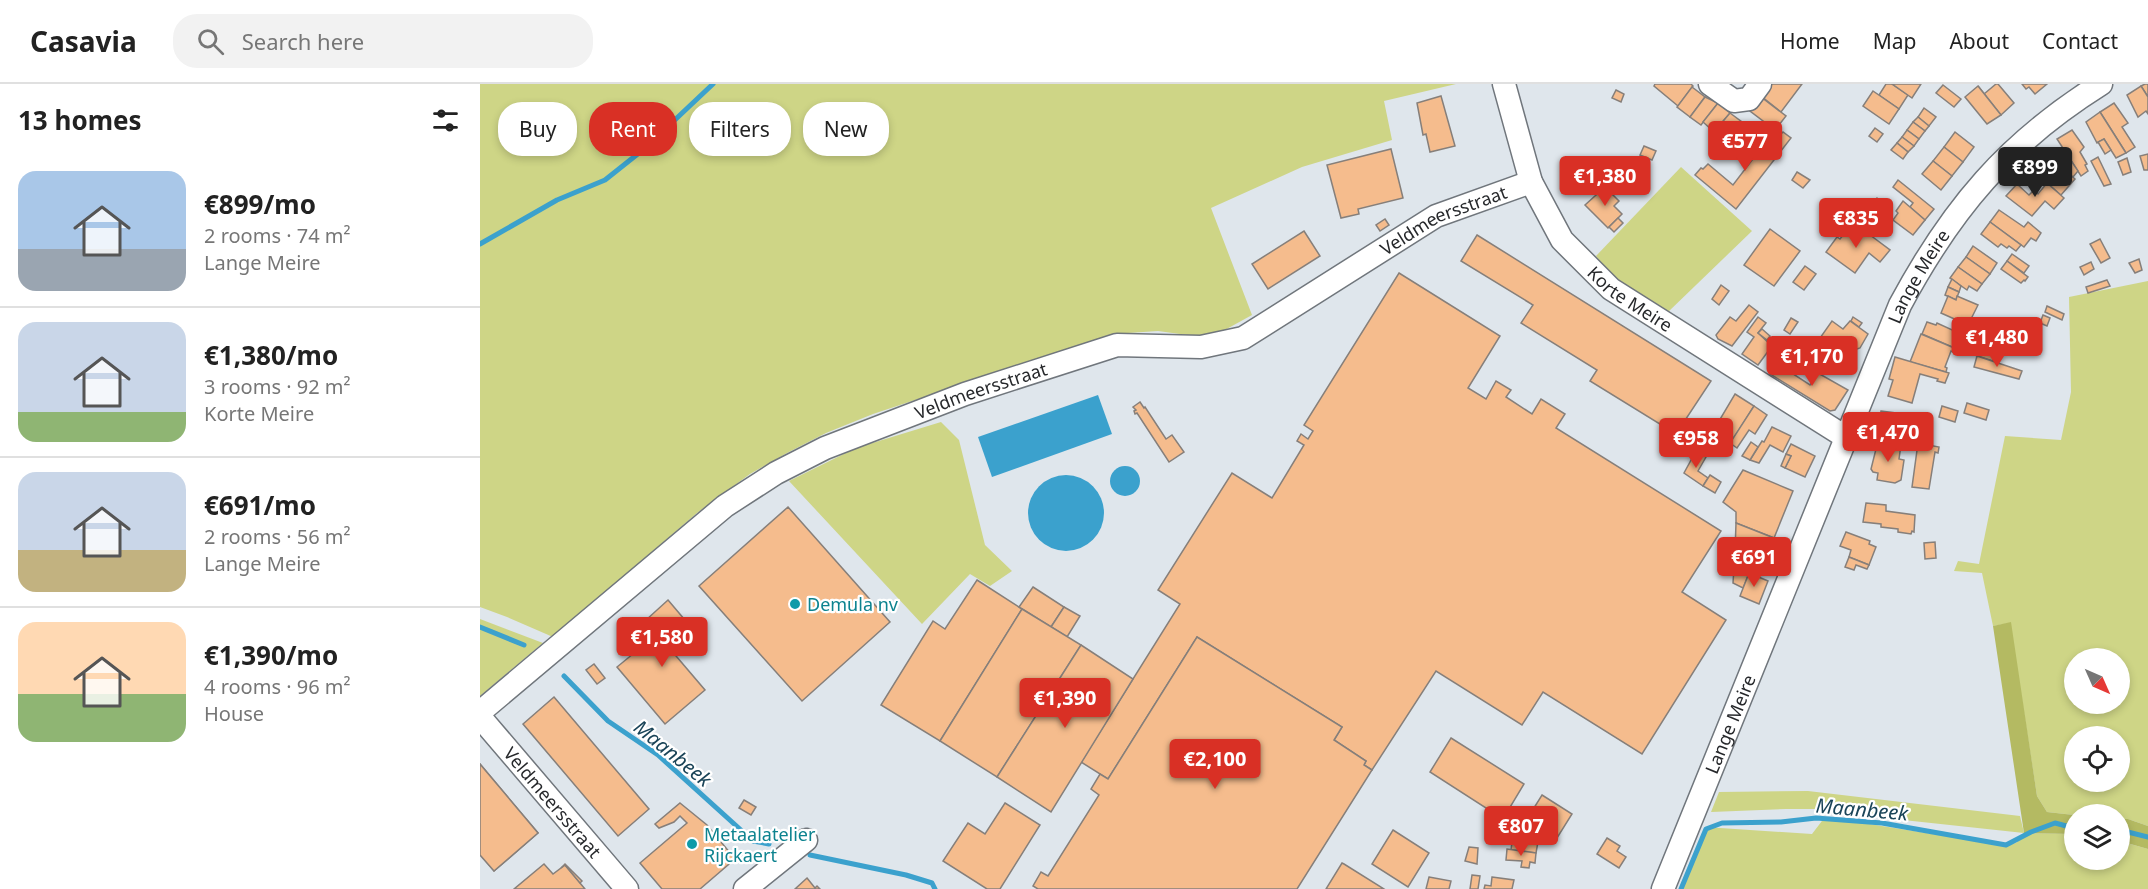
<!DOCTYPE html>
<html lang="en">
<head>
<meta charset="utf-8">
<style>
  body { margin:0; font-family:"Noto Sans",sans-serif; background:#f2f2f2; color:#222; height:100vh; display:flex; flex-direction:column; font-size:22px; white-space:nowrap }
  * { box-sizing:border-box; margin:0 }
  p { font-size:20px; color:#767676 }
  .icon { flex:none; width:33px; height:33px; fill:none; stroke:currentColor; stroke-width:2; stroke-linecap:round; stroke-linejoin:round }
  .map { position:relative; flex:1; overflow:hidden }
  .drawer { display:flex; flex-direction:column; background:#fff; width:480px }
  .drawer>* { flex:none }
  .banner { position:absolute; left:18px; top:18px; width:570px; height:54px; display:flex; gap:12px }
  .needle { width:39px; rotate:135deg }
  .tools { position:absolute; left:1584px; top:564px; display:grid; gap:12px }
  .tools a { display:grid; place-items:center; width:66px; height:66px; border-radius:50%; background:#fff; box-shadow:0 3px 9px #0003; font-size:30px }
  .price { position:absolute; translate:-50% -51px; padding:0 14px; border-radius:6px; background:#d93025; color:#fff; font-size:20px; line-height:39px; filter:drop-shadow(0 2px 3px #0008) }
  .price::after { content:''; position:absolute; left:50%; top:36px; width:18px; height:14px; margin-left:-9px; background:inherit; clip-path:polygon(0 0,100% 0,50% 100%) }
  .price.current { background:#222; color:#fff }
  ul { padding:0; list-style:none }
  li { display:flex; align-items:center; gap:18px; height:150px; padding:0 18px }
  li+li { border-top:2px solid #e0e0e0 }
  li span { display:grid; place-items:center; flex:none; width:168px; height:120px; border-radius:18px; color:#555 }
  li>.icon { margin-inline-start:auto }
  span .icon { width:72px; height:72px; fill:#fffc; stroke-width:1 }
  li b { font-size:26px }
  h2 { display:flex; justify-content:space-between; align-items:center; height:72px; padding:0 18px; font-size:26px }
  .pill { padding:0 21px; border-radius:24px; background:#fff; box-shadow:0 3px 9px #0003; font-size:21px; line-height:54px }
  .pill.current { background:#d93025; color:#fff }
  header { display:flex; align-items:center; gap:36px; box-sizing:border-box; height:84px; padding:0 30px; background:#fff; border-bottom:2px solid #e0e0e0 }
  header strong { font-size:28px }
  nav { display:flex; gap:33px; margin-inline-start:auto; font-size:21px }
  .search { width:420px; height:54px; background:#f2f2f2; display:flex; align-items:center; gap:15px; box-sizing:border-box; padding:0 21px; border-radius:24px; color:#767676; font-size:22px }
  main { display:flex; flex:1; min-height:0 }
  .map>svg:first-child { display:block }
</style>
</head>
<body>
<header>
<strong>Casavia</strong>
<div class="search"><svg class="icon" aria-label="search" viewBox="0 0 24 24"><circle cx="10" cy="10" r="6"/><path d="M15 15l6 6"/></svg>Search here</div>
<nav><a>Home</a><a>Map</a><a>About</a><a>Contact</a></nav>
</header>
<main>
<section class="drawer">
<h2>13 homes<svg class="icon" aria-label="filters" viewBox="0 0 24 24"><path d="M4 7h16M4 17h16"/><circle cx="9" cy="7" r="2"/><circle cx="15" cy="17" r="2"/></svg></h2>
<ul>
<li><span style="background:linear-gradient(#a9c7e8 65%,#9aa5b1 0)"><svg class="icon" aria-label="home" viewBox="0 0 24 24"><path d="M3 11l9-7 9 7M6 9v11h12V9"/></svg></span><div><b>€899/mo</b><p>2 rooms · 74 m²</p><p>Lange Meire</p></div></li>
<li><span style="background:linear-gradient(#c9d6e8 75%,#8fb573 0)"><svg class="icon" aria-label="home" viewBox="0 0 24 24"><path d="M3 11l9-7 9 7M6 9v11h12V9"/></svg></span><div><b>€1,380/mo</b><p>3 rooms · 92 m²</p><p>Korte Meire</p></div></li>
<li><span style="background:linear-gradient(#c9d6e8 65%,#c2b280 0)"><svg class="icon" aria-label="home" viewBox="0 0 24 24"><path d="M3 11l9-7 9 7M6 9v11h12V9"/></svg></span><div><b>€691/mo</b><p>2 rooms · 56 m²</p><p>Lange Meire</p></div></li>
<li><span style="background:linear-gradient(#ffd9b3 60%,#8fb573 0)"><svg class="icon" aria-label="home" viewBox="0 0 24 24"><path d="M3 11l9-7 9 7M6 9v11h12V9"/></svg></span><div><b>€1,390/mo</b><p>4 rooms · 96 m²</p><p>House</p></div></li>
</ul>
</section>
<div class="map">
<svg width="1668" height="805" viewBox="0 0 1668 805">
  <rect width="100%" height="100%" fill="#dfe6ec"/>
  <g fill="#ced586" fill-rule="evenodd">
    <path d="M0,0H976L904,17L912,56L822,83L731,124L772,231L743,247L722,253L678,247L633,250L393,330L346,349L307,369L270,390L217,429L73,553L27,533L0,523Z"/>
    <path d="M1201,83L1272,147L1187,229L1137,198L1116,172Z"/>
    <path d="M1668,197V742L1648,735H1640V730L1594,731L1567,728L1557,712L1530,539L1513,542L1502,489L1474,487L1478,477L1499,480L1525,352L1581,356L1591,308L1589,213ZM1594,574H1640V620H1594ZM1594,652H1640V698H1594Z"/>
    <path d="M461,338L479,356L505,461L532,487L510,502L490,490L442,540L309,397L376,364Z"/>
    <path d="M0,535L63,559L0,612Z"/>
    <path d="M1328,707L1540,732L1544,749L1594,750V776H1640V757L1668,765V805H1200L1225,743L1332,750L1345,733L1522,761L1536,759L1544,749L1414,735L1361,725H1306L1231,728L1239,708Z"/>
  </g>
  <g fill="#b4ba62">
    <path d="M1531,538L1557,712L1567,728L1594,731V750L1544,749L1513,542Z"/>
    <path d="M1640,735H1648L1668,742V765L1640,757Z"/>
  </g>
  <g fill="#3ba1cd">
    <path d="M618,311L632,350L512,393L498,353Z"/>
    <circle cx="645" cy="397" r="15"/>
    <circle cx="586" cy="429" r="38"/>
  </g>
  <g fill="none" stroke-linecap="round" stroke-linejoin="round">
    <g stroke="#3ba1cd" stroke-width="5">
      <path d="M0,160L77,116L125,96L164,65L233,0"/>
      <path d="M0,543L44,561"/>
      <path d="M84,592L128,637L178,671L273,757L289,760"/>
      <path d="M1640,746L1668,753"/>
      <path d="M330,771L426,791L452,799L455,805"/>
      <path d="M1201,805L1226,745L1242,739L1301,738L1336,734L1402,739L1526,761L1551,748L1575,739L1594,744"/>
    </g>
  </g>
  <g fill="#f5bc8d" stroke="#867f7a" stroke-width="1.5">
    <path d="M1175,0H1211L1213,2L1198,22L1174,2Z"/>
    <path d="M1290,0H1322L1301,28L1281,12Z"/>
    <path d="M1406,0H1412L1428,11L1419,25L1399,11Z"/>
    <path d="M1412,0H1441L1432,14Z"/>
    <path d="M1516,0H1518L1534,19L1521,31L1498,2L1504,10Z"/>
    <path d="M1542,0H1567L1555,10L1549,3L1546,5Z"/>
    <path d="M1665,0H1668V13L1661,2Z"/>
    <path d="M1463,1L1481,15L1474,23L1456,9Z"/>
    <path d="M1498,2L1521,31L1507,40L1485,13Z"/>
    <path d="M1661,2L1668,13V30L1666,27L1658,33L1647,11Z"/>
    <path d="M1212,3L1225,13L1210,33L1197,23Z"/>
    <path d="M1136,6L1144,10L1141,18L1132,14Z"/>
    <path d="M1393,7L1419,25L1409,40L1383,22Z"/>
    <path d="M961,12L975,62L950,68L946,50L943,51L937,19Z"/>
    <path d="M1225,13L1238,19L1221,41L1210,33Z"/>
    <path d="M1281,13L1306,32L1295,46L1270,27Z"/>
    <path d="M1238,19L1250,29L1234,48L1223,38Z"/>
    <path d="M1634,19L1648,39L1642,43L1655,63L1646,69L1620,28Z"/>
    <path d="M1444,24L1456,33L1449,42L1438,33Z"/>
    <path d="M1620,28L1646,69L1636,74L1624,55L1617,59L1606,38Z"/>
    <path d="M1250,29L1262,38L1247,58L1234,48Z"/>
    <path d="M1438,33L1449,42L1445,47L1433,38Z"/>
    <path d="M1433,38L1445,47L1439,55L1427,46Z"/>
    <path d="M1395,44L1403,50L1397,58L1389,52Z"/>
    <path d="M1295,46L1301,50L1303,48L1311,54L1256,125L1215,91L1221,84L1223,85L1228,80L1253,101Z"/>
    <path d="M1427,46L1439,55L1434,62L1422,53Z"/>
    <path d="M1592,46L1604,63L1600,68L1607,80L1605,81L1608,87L1601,92L1577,55Z"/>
    <path d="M1475,48L1494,63L1483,78L1464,63Z"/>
    <path d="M1422,53L1434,62L1428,68L1417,59Z"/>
    <path d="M1624,55L1631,66L1625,70L1618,58Z"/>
    <path d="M1417,59L1428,68L1423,75L1411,66Z"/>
    <path d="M1164,62L1176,67L1172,76L1160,71Z"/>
    <path d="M1464,63L1483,78L1472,92L1453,77Z"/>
    <path d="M1569,64L1586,79L1582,83L1595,95L1581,111L1567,99L1570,95L1554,81Z"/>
    <path d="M911,65L923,114L878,125L879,130L861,134L847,81Z"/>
    <path d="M1668,70V86H1664L1660,72Z"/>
    <path d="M1618,73L1631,100L1624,102L1611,77Z"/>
    <path d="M1647,74L1651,88L1643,91L1638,78Z"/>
    <path d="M1590,75L1598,87L1593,93L1582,83Z"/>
    <path d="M1453,77L1472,92L1461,106L1442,90Z"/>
    <path d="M1317,88L1330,96L1323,104L1312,96Z"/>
    <path d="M1418,96L1454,125L1445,136L1430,123L1433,119L1413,103Z"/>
    <path d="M1567,99L1584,114L1574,125L1565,117L1552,132L1526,112L1537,100L1549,111L1554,106L1558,110Z"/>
    <path d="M1125,103L1139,117L1134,122L1142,130L1128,144L1105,121Z"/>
    <path d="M1397,114L1410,123L1402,132L1390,123Z"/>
    <path d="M1423,117L1445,136L1433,151L1413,136L1418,129L1416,127Z"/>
    <path d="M1519,126L1544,143L1548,138L1561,149L1556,157L1551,154L1544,163L1510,138Z"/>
    <path d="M1138,134L1143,139L1134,148L1129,143Z"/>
    <path d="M905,135L909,141L900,147L896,141Z"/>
    <path d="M1510,138L1541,161L1536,167L1529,162L1527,164L1521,160L1518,163L1501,150Z"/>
    <path d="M1290,145L1320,167L1294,202L1264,181Z"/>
    <path d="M1382,145L1410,166L1400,178L1389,169L1375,189L1346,168L1357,153L1360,155L1367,146L1376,153Z"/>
    <path d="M824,147L840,172L788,205L772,180Z"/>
    <path d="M997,151L1231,297L1196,350L1110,297L1117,286L1041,239L1053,221L981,177Z"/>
    <path d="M1620,155L1630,174L1621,179L1610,160Z"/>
    <path d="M1493,162L1517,179L1510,190L1486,173Z"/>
    <path d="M1532,170L1549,182L1544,189L1527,177Z"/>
    <path d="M1486,173L1510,190L1502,200L1478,183Z"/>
    <path d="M1659,175L1662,186L1655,189L1649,179Z"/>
    <path d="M1527,177L1548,193L1545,197L1544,196L1541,199L1521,185Z"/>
    <path d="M1611,178L1614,185L1604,191L1600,183Z"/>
    <path d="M1325,182L1336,190L1324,206L1313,198Z"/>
    <path d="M1478,183L1502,200L1497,207L1489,202L1487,206L1470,194Z"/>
    <path d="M919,189L1020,252L988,304L1006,315L1016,297L1031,306L1026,313L1052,330L1061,315L1085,330L1076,344L1241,447L1202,508L1246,536L1162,670L1063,608L1042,641L956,587L892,686L884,681L886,677L854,656L862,643L717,553L628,695L601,678L700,520L678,506L752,389L792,414L824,361L817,357L821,350L828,355L833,347L824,341Z"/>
    <path d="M1472,195L1481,202L1479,208L1468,203Z"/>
    <path d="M1627,196L1630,202L1608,209L1606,203Z"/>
    <path d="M1241,201L1249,207L1239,221L1232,215Z"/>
    <path d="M1468,203L1479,208L1476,216L1465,211Z"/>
    <path d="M1468,212L1476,216L1477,212L1498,221L1488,241L1461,229Z"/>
    <path d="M1269,221L1278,228L1252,262L1238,255L1236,251L1250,233L1256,237Z"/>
    <path d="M1567,222L1584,230L1582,236L1565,228Z"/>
    <path d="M1563,231L1570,234L1567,242L1560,239Z"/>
    <path d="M1278,233L1286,239L1278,249L1292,262L1278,281L1262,270L1274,253L1267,248Z"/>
    <path d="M1373,233L1382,239L1379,243L1371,237Z"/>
    <path d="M1311,234L1318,238L1310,250L1304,246Z"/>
    <path d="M1352,237L1363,245L1370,237L1388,250L1380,264L1377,265L1364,256L1356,266L1340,254Z"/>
    <path d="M1447,238L1456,241L1457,239L1479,249L1475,257L1508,266L1507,268L1514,270L1513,277L1479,266L1442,250Z"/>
    <path d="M1501,239L1525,246L1522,256L1498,249Z"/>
    <path d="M1282,245L1290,252L1287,256L1278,249Z"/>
    <path d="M1441,250L1479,266L1477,270L1471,267L1465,283L1467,284L1466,288L1430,278Z"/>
    <path d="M1302,253L1308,258L1302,267L1295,261Z"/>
    <path d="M1497,272L1542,287L1539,295L1494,283Z"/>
    <path d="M1415,273L1469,289L1465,299L1457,297L1458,295L1440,290L1432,319L1408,312L1413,296L1409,295Z"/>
    <path d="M1298,277L1311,285L1310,288L1330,301L1338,289L1368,306L1355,326L1350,327L1290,290Z"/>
    <path d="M1255,310L1274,322L1254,354L1236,342Z"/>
    <path d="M660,318L664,324L665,323L686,355L692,351L704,368L689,378L657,329L655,330L654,327L656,326L653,323Z"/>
    <path d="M1487,319L1509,326L1506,336L1484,329Z"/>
    <path d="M1274,322L1287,331L1275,350L1269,346L1257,364L1250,359Z"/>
    <path d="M1462,322L1478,327L1475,338L1459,333Z"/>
    <path d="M1401,327L1431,331L1429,342H1433L1431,351L1398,347Z"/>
    <path d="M1292,343L1311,352L1303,368L1290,361L1279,379L1270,376L1282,357L1284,358Z"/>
    <path d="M1271,358L1278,363L1270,376L1262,372Z"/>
    <path d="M1401,358L1421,361L1419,375L1424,376L1421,396L1415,399L1397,396L1398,389L1393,388L1391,385L1396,365L1400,366Z"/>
    <path d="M1438,359L1459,363L1458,369L1455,368L1449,405L1432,403Z"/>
    <path d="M1311,360L1335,372L1325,393L1305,384L1311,372L1306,370Z"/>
    <path d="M1216,367L1226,373L1218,387L1228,394L1223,402L1204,389Z"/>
    <path d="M1306,370L1311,372L1305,384L1301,382Z"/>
    <path d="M1263,386L1313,407L1294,454L1256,439V428L1243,418Z"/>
    <path d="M1230,391L1241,398L1235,409L1223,402Z"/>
    <path d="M1386,419L1406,421V427L1435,431L1434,448L1432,447L1431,450L1418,448V445L1401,443V440L1383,438Z"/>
    <path d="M308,423L410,538L322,617L219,502Z"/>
    <path d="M1256,439L1294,454L1283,481L1255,468Z"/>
    <path d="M1366,448L1390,457L1389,460L1396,463L1389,481L1369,473L1371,466L1360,462Z"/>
    <path d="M1455,458L1456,474L1445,475L1444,459Z"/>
    <path d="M1255,468L1280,480L1276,487L1271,485L1263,504L1253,499Z"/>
    <path d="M1369,473L1389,481L1387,485L1376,481L1374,486L1365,483Z"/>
    <path d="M1269,489L1288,497L1279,520L1260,512Z"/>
    <path d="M497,496L542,525L460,657L401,621L453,537L465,545Z"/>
    <path d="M553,503L584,523L571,543L539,523Z"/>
    <path d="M188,516L210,542L190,558L188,556L185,559L225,606L185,640L137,583L181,547L176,542L173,545L166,536Z"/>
    <path d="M584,523L600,532L587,553L571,543Z"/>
    <path d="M542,525L601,561L517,693L460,657Z"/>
    <path d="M717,553L862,643L854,656L886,677L884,681L892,686L817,805H558L553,802L561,788L568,792L619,711L611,705L620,690L628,695Z"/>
    <path d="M601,561L653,595L571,728L517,693Z"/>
    <path d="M114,580L125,594L117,600L106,586Z"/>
    <path d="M74,613L169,725L138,752L43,640Z"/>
    <path d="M971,654L1044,700L1023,735L950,688Z"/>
    <path d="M0,680L58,749L14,787L0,770Z"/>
    <path d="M0,680L58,749L14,787L0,771Z"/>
    <path d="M1062,711L1092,730L1077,754L1047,735Z"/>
    <path d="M264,716L276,723L271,731L259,724Z"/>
    <path d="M200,719L227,741L255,775L220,805H182L160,779L207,739L200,732L194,738L179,744L175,740Z"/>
    <path d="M525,719L560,741L520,805H507L463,777L488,739L505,750Z"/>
    <path d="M1029,738L1053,745L1052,750L1028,743Z"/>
    <path d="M913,746L949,769L928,803L892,780Z"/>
    <path d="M1033,750L1053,752L1052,758H1058L1056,769L1031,766Z"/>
    <path d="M1127,754L1140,762L1137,767L1146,773L1139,784L1117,770Z"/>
    <path d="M989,763L998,764L997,780L985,777Z"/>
    <path d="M1027,765L1056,769L1055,779L1050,778L1049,784L1041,783L1042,777L1026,776Z"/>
    <path d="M862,779L864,780L904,805H846Z"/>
    <path d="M64,780L73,790L85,781L105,805H34Z"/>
    <path d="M85,780L102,797L100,799L85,781L81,784Z"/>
    <path d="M992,791L1000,792L998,805H990Z"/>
    <path d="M949,793L971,797L969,805H946Z"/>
    <path d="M1012,793L1034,796L1032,805H1004L1005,801L1011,802Z"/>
    <path d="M327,794L335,804L337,802L340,805H315Z"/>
  </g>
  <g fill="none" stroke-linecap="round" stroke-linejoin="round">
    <g stroke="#70767c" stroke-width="25">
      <g id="minor">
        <path id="s1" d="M1024,0L1051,98L1082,156L1131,205L1367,354"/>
        <path d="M1230,0L1254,17L1269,15L1280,0"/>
        <path id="s2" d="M0,628L245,422L296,389L345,364L485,310L637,261L721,263L763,254L956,132L1051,98"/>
        <path id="s3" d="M0,633L147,805"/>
        <path d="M265,805L326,756"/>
        <path id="s4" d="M1183,805L1420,221C1472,124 1527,59 1621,0"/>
      </g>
    </g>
    <use href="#minor" stroke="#fff" stroke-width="22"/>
  </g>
  <g fill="#0f9aa8" stroke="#fff" stroke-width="2">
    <circle cx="315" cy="520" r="6"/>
    <circle cx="212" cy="760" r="6"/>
  </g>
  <g text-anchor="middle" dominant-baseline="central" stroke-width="4.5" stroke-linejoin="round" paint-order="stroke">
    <g font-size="18" fill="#26282b" stroke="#fff">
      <text stroke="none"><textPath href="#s2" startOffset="1106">Veldmeersstraat</textPath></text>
      <text stroke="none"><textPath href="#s4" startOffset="664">Lange Meire</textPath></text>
      <text stroke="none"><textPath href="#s1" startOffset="258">Korte Meire</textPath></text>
      <text stroke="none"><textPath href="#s2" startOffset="602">Veldmeersstraat</textPath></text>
      <text stroke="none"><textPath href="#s4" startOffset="178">Lange Meire</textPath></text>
      <text stroke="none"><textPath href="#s3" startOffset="112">Veldmeersstraat</textPath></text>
    </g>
    <g font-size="18" fill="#0d838f" stroke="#fff" text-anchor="start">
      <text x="327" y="520">Demula nv</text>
      <text x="224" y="750">Metaalatelier<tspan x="224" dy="21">Rijckaert</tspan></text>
    </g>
    <g font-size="20" font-style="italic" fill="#1a4458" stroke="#fff">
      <text transform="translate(193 669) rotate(39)">Maanbeek</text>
      <text transform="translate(1382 725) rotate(5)">Maanbeek</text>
    </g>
  </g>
</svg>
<div class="tools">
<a><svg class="needle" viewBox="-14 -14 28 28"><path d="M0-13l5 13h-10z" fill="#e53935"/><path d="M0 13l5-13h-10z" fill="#767676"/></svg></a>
<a><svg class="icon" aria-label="locate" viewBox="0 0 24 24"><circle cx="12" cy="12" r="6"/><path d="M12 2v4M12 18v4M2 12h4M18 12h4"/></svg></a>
<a><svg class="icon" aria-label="layers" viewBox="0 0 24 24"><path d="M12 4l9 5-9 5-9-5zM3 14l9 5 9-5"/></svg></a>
</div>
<b class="price" style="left:1265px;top:88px">€577</b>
<b class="price current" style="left:1555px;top:114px">€899</b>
<b class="price" style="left:1125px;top:123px">€1,380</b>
<b class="price" style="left:1376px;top:165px">€835</b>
<b class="price" style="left:1517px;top:284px">€1,480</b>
<b class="price" style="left:1332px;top:303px">€1,170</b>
<b class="price" style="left:1408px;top:379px">€1,470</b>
<b class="price" style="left:1216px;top:385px">€958</b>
<b class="price" style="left:1274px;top:504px">€691</b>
<b class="price" style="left:182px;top:584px">€1,580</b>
<b class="price" style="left:585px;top:645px">€1,390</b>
<b class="price" style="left:735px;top:706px">€2,100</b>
<b class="price" style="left:1041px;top:773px">€807</b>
<div class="banner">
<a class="pill">Buy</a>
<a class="pill current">Rent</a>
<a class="pill">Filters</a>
<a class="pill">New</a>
</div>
</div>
</main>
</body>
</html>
